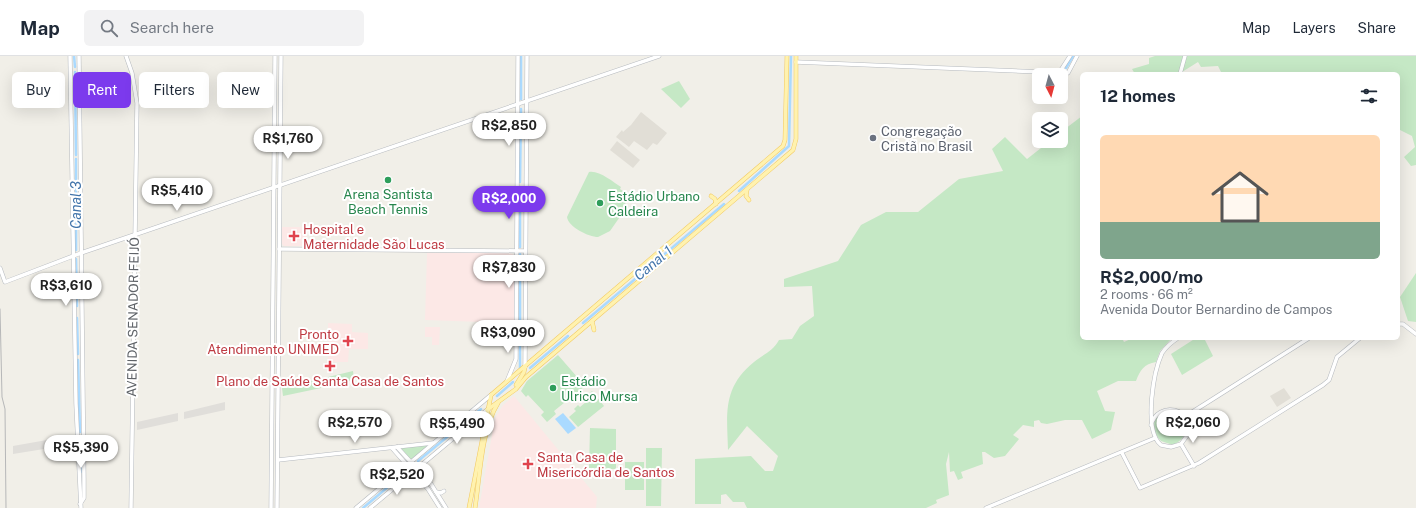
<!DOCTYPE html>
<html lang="en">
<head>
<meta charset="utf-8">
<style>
  body { margin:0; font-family:"Public Sans",sans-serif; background:#f2f2f3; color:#1f2937; height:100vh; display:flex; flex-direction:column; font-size:15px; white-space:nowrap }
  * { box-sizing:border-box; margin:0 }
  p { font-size:13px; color:#747a83 }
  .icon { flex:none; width:22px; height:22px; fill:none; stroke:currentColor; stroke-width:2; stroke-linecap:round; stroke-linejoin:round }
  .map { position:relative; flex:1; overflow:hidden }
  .details { position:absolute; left:1080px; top:16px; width:320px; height:268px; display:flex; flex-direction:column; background:#fff; border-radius:6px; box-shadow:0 4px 16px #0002 }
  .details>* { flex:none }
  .guide { position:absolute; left:12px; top:16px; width:380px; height:36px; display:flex; gap:8px }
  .needle { width:26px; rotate:174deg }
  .fabs { position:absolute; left:1032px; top:12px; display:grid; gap:8px }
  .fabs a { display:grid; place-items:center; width:36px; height:36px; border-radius:6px; background:#fff; box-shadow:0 4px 16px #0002; font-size:20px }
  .price { position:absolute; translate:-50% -34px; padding:0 9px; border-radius:14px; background:#fff; color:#222; font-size:13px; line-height:26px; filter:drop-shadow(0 1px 2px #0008) }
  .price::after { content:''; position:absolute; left:50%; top:24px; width:12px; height:9px; margin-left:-6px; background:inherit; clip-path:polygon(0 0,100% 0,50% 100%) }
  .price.selected { background:#7c3aed; color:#fff }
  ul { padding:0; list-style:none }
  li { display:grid; align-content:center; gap:8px; height:212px; padding:0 20px }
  li span { display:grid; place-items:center; height:124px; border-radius:6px; color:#555 }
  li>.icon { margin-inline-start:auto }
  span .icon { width:72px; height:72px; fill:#fffc; stroke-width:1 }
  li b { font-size:17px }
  h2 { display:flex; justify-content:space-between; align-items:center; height:48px; padding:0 20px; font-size:17px }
  .pill { padding:0 14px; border-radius:6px; background:#fff; box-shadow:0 4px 16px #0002; font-size:14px; line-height:36px }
  .pill.selected { background:#7c3aed; color:#fff }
  header { display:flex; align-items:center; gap:24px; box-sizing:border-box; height:56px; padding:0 20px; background:#fff; border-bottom:1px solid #e0e1e3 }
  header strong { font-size:19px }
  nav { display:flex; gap:22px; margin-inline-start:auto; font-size:14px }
  .search { width:280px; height:36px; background:#f2f2f3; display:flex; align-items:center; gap:10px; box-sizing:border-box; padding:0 14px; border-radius:6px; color:#747a83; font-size:15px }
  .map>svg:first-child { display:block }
</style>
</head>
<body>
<header>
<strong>Map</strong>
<div class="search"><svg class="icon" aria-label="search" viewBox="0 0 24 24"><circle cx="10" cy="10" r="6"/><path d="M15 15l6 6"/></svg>Search here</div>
<nav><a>Map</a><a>Layers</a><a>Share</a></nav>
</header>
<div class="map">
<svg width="1416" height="452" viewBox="0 0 1416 452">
  <rect width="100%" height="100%" fill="#f1efe8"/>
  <g fill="#e0deda">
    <path d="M225,346V354L184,363V356Z"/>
    <path d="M178,357V365L137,374V366Z"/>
    <path d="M75,379V388L13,398V390Z"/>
  </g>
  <g fill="#e1ded6">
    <path d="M641,56L667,77L657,89L653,87L647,94L634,85L629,91L616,81L622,74L623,76L631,69Z"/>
    <path d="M617,85L640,104L633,112L610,94Z"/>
    <path d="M1284,332L1291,342L1277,351L1270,340Z"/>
  </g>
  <g fill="#fce8e6">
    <path d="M282,171H307V190H284L282,188Z"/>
    <path d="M427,197H506L513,198L515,203V265L510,267L425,264Z"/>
    <path d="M328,267L352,268V276L368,277V293H349L348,306H328Z"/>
    <path d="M425,271H440L439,289H432V281H425Z"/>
    <path d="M514,340L597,441L596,452H479L495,362L503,349Z"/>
  </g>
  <g fill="#c5e8c5">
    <path d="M1155,0H1184L1178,18H1135L1132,13L1149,8V2Z"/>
    <path d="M1187,0H1416V109L1411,110L1404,101L1415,91L1412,80L1398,73V18H1222L1218,10L1201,11L1198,6L1182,16Z"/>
    <path d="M679,25L690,43L681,52L661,33Z"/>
    <path d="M1082,60V282H1122L1124,286L1133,282H1172L1160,295L1156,306C1144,308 1140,314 1136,325H1118L1097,335L1105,355L1115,356L1111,374L1092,383L1082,364H1065L1047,368L1041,367L1039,364L1034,365V371L1023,369L1013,379L1019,383L1005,400L994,402L985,396H982L983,408L961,416L963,422L958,424L954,415L950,416L949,396L946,408L949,439L936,444L937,447L926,452H747L744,446H733L726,438L721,439V448H695V403L751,400L765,415H773L778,400L747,370L728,394C727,358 722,332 754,306C764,298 773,295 779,284L792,283L800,270L814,260L812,230L784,231V223L838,205L861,169L886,156H918L959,123L1003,115L992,93L1005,81L1027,103L1050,85H1061V76Z"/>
    <path d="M589,116C599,114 613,126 621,131L620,133L630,140L622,153L624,155L610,175L598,181C589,181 568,171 567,161Z"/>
    <path d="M185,123L188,134L170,140L166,130Z"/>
    <path d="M1416,217V266L1408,265L1400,241Z"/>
    <path d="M1196,282H1204L1213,300L1182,319L1171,298Z"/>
    <path d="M558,299L585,330L554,355L556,358L547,366L541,359L544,356L528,339L526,341L521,335L527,325Z"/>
    <path d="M353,315L354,324L328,330V321Z"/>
    <path d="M321,323V332L283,340L282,332Z"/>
    <path d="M592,335L604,350L578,371L569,361L576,355L574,353L578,349L580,351L586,346L583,343Z"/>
    <path d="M1164,356L1179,357L1185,360C1189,372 1186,383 1173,389L1161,385C1151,374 1150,363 1164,356Z"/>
    <path d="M590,372L616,373V413H589Z"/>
    <path d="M432,388L412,404L399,392Z"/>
    <path d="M646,392H662L661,450H646Z"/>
    <rect x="625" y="406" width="19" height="28"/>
  </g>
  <path fill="#aadaff" d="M563,357L576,372L568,378L555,363Z"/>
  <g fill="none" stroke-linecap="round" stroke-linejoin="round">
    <g stroke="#aadaff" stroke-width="2.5">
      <path d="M74,0L75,11"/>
      <path d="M1066,12L1073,0"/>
      <path d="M75,16L76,99"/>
      <path d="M521,43V0"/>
      <path d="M520,126L521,53"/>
      <path d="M739,135L789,90L791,0"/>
      <path d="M520,191V135"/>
      <path d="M76,194V103"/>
      <path d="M76,203L77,250"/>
      <path d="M77,262L78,298"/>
      <path d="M583,267L724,148"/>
      <path d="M78,304L80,376"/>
      <path d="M530,312L568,280"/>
      <path d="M520,314V198"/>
      <path d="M497,340L513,326"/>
      <path d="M80,386L81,416"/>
      <path d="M418,405L481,353"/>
      <path d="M363,452L408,414"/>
    </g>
    <g stroke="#b6babf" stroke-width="4.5">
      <g id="secondary">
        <path d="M70,0L76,348L81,452"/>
        <path d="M79,0L84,422V442L80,448"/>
        <path d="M126,0L132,17L137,47L131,452"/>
        <path d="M796,6L1068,17L1077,0"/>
        <path d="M1059,17L1070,0"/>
        <path d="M1180,18L1185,0"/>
        <path d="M279,193L525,195"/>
        <path d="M0,212L5,226L81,197L659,0"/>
        <path d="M1398,268H1403L1416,278"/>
        <path d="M525,311L527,0"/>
        <path d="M507,325L516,303L518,0"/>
        <path d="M1186,360L1309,282"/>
        <path d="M1151,369C1158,344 1194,352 1189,377L1181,388L1171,391L1161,389L1158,386C1145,368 1153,317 1162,297C1166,291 1172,286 1178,282"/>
        <path d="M1181,388L1194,410"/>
        <path d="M397,391L431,428L446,452"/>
        <path d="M392,392L428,433L440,452"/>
        <path d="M1122,397L1140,432L1199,407L1323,329L1329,324L1337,301L1360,282"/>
        <path d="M278,404L433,387"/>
        <path d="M436,436L441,437L444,435"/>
        <path d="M271,452L275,0"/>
        <path d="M277,452L281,0"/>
        <path d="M356,452L491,339"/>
        <path d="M370,452L487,354"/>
        <path d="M986,452L1155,382"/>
      </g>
    </g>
    <g stroke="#f2c960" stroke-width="4.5">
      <g id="primary">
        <path d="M747,134L746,140L749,144"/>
        <path d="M711,140L715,143L716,148"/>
        <path d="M592,265L594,274"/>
        <path d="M516,329L524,316L525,311"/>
        <path d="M487,354L516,333L526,321L793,94L796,83V0"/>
        <path d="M471,367L479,365L484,369"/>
        <path d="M469,452L491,339L783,90L785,84L787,0"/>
        <path d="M475,452C480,420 481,374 498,347"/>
      </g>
    </g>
    <use href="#secondary" stroke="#fff" stroke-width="3.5"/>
    <use href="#primary" stroke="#fff2af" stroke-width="3.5"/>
    <path stroke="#b6b7b8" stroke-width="1" d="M0,253L2,341L5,353L6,452"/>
  </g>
  <circle fill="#6b7280" stroke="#fff" stroke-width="1.5" cx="873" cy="82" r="4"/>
  <g fill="#2e9e5b" stroke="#fff" stroke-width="1.5">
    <circle cx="388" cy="124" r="4"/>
    <circle cx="600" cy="147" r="4"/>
    <circle cx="553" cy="332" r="4"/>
  </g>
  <g fill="#e0444e" stroke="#fff" stroke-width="1.5">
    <path d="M292 174h4v4h4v4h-4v4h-4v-4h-4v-4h4z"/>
    <path d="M346 279h4v4h4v4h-4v4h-4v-4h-4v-4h4z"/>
    <path d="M328 304h4v4h4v4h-4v4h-4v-4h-4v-4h4z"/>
    <path d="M526 402h4v4h4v4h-4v4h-4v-4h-4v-4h4z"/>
  </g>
  <g text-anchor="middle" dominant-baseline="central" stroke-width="4" stroke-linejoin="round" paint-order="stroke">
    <g font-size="13" fill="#5b616d" stroke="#fff" text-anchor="start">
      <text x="881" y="75">Congregação<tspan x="881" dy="15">Cristã no Brasil</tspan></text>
    </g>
    <g font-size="13" fill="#27864d" stroke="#fff" text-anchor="start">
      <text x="388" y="138" text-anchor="middle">Arena Santista<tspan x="388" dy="15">Beach Tennis</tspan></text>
      <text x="608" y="140">Estádio Urbano<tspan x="608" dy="15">Caldeira</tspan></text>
      <text x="561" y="325">Estádio<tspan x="561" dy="15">Ulrico Mursa</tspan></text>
    </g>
    <g font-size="13" fill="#be3a42" stroke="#fff" text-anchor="start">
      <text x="303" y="173">Hospital e<tspan x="303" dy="15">Maternidade São Lucas</tspan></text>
      <text x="339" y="278" text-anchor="end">Pronto<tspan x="339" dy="15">Atendimento UNIMED</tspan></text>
      <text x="330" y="325" text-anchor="middle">Plano de Saúde Santa Casa de Santos</text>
      <text x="537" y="401">Santa Casa de<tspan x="537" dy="15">Misericórdia de Santos</tspan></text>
    </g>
    <g font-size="13" fill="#5f6368" stroke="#fff">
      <text transform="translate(133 261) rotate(-89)">AVENIDA SENADOR FEIJÓ</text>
    </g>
    <g font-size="14" font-style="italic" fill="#4174aa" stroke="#fff">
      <text transform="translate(76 149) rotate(-90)">Canal 3</text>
      <text transform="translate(653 207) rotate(-40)">Canal 1</text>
    </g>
  </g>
</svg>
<div class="fabs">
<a><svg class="needle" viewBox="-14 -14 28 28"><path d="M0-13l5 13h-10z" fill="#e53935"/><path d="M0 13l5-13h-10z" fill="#747a83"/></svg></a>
<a><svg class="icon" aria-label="layers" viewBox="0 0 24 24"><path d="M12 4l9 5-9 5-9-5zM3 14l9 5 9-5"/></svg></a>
</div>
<b class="price" style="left:509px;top:91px">R$2,850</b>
<b class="price" style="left:288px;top:104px">R$1,760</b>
<b class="price" style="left:177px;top:156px">R$5,410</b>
<b class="price selected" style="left:509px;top:164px">R$2,000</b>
<b class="price" style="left:509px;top:233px">R$7,830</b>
<b class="price" style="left:66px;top:251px">R$3,610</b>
<b class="price" style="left:508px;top:298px">R$3,090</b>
<b class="price" style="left:355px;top:388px">R$2,570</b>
<b class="price" style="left:1193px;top:388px">R$2,060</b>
<b class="price" style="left:457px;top:389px">R$5,490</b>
<b class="price" style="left:81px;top:413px">R$5,390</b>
<b class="price" style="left:397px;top:440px">R$2,520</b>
<div class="guide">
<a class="pill">Buy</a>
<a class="pill selected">Rent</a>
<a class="pill">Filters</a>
<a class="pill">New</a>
</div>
<section class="details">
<h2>12 homes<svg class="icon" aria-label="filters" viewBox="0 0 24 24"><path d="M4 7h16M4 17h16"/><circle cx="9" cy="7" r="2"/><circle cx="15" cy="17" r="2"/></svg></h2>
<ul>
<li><span style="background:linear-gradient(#ffd9b3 70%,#7fa58c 0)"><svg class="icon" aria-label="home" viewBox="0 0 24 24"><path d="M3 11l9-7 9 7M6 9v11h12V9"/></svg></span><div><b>R$2,000/mo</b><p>2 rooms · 66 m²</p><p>Avenida Doutor Bernardino de Campos</p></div></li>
</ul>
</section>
</div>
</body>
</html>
